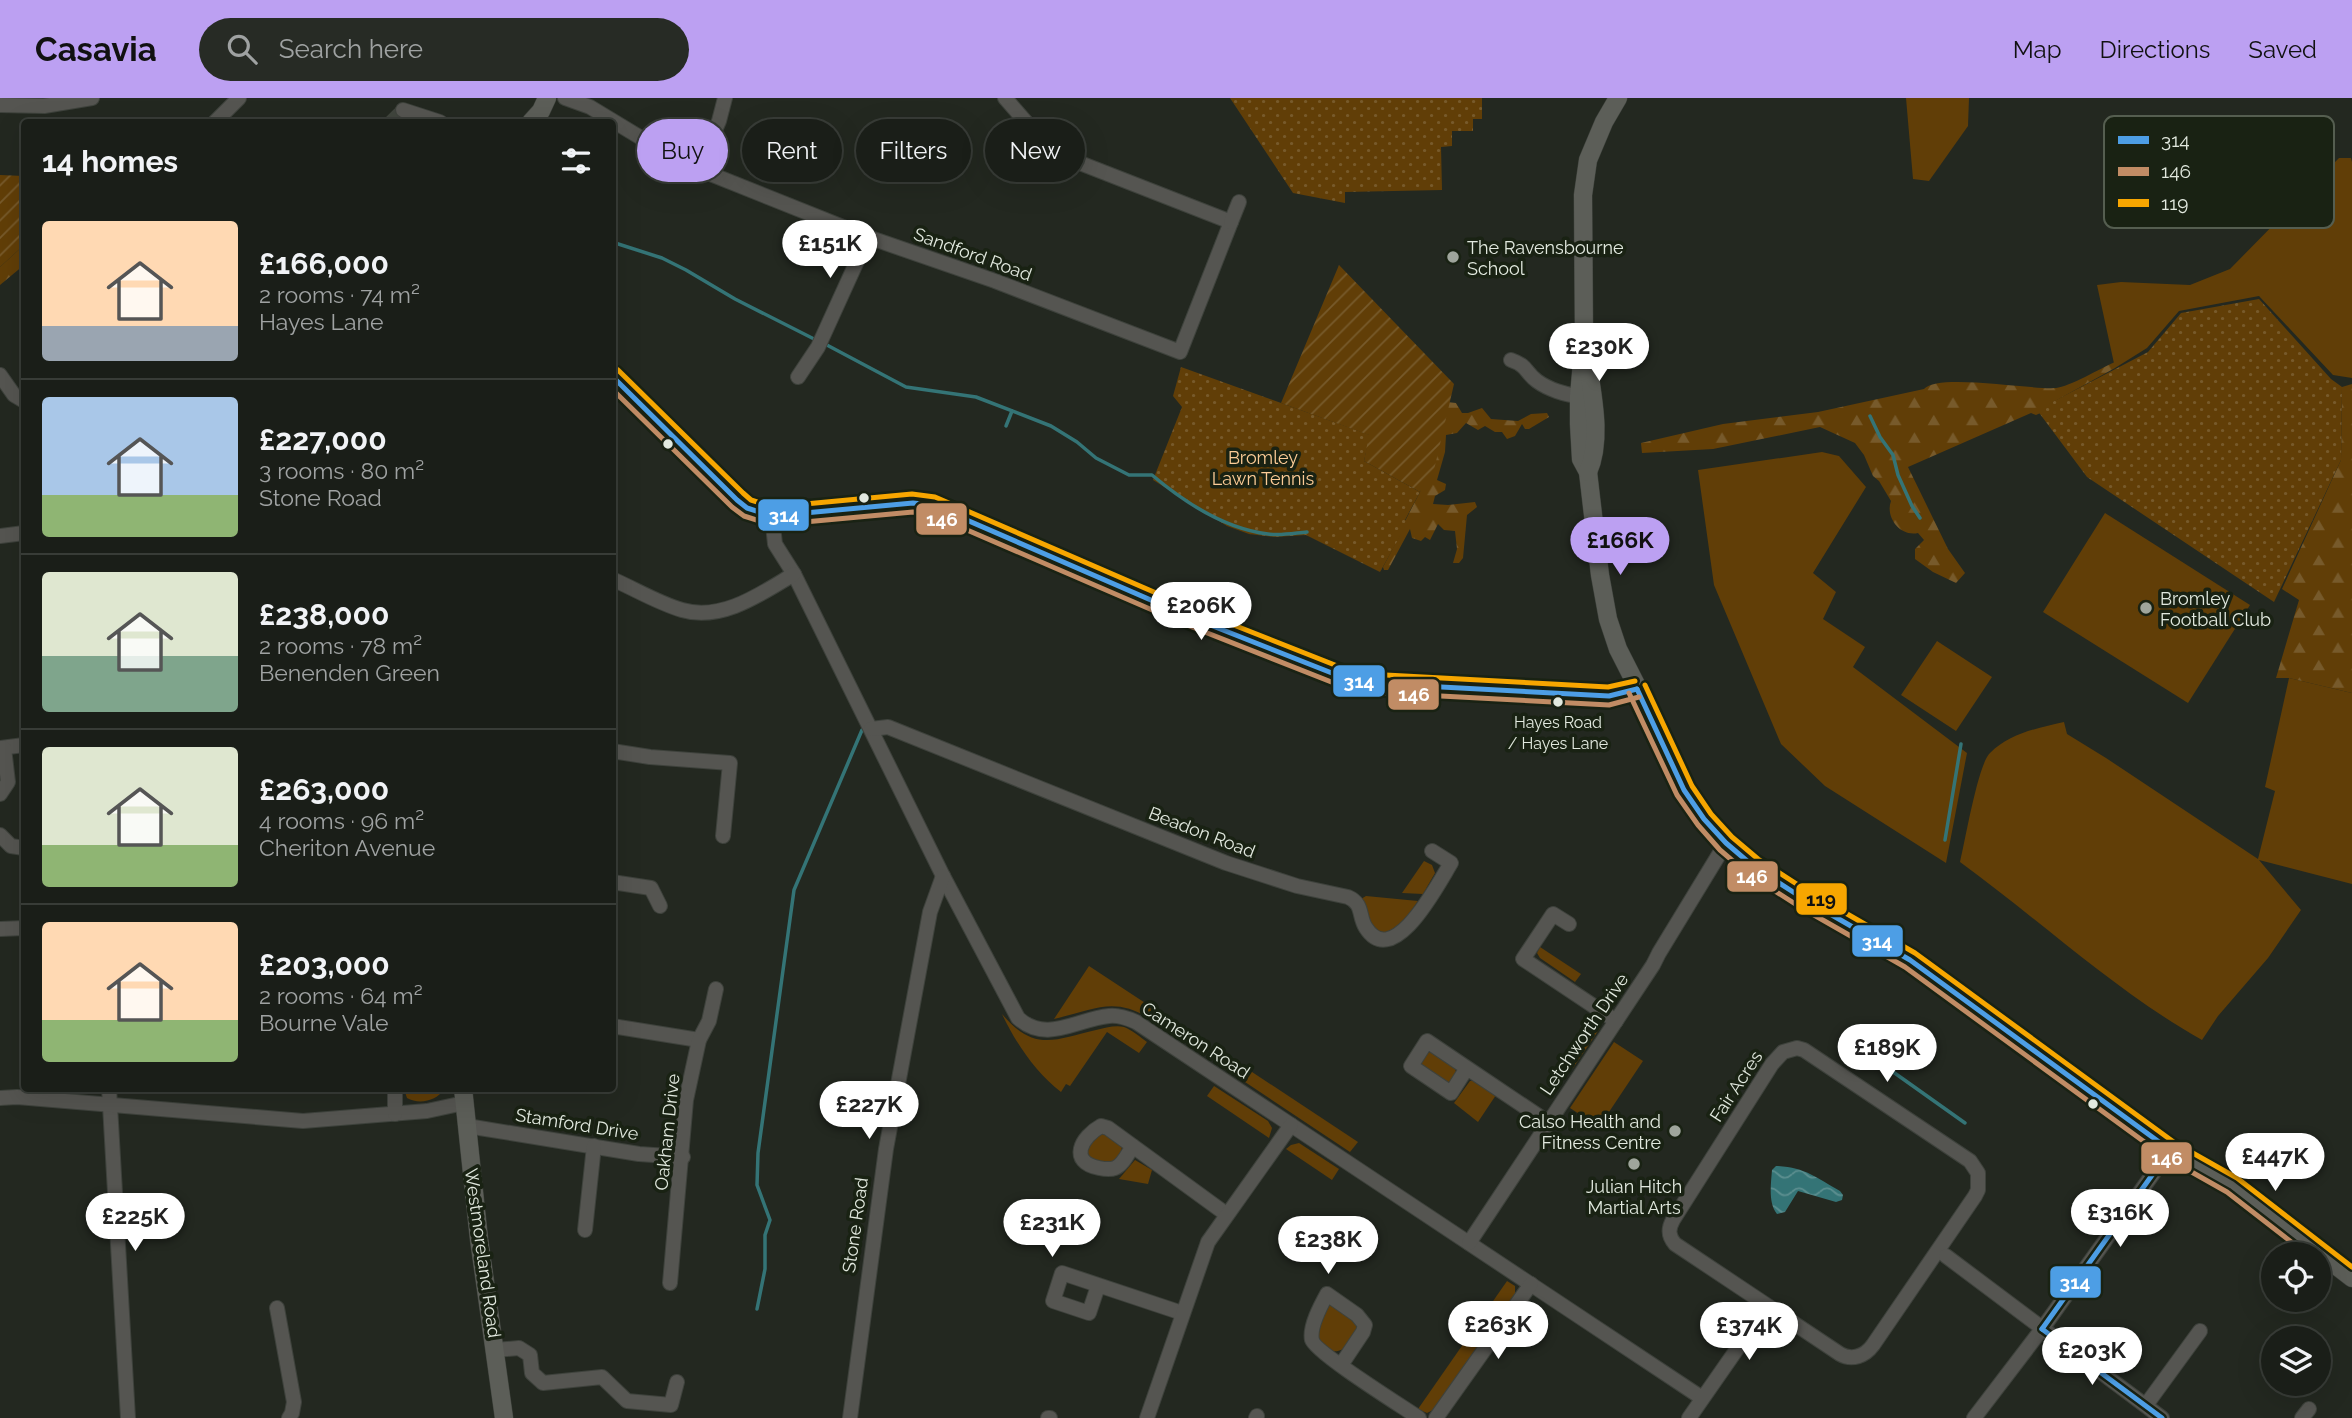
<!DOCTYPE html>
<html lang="en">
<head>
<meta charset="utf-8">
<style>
  body { margin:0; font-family:Raleway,sans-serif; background:#272b25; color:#f1f3f6; height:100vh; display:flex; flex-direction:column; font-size:26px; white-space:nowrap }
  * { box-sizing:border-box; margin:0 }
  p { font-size:23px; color:#9fa2a2 }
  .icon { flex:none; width:38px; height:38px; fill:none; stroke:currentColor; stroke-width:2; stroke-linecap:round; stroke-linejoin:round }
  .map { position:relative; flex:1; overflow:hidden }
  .drawer { position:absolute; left:21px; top:21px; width:595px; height:973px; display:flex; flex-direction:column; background:#1a1e18; border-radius:7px; box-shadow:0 7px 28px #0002,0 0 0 2px #383c37 }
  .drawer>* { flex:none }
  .top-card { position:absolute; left:637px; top:21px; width:665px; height:63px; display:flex; gap:14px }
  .fabs { position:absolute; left:2261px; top:1144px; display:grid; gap:14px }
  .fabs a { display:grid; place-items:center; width:70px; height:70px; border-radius:50%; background:#1a1e18; box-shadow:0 7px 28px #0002,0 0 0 2px #383c37; font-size:35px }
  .price { position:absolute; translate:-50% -60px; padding:0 16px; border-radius:24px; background:#fff; color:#222; font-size:23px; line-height:46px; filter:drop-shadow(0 2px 4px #0008) }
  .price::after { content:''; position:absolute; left:50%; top:42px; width:21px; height:16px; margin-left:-10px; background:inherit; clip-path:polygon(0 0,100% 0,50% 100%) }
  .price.selected { background:#bca0f2; color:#111 }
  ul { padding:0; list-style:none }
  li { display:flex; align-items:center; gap:21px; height:175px; padding:0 21px }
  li+li { border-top:2px solid #383c37 }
  li span { display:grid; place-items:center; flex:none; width:196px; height:140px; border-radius:7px; color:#555 }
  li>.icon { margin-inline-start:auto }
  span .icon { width:84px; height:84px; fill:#fffc; stroke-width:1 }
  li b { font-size:30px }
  h2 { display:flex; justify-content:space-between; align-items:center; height:84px; padding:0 21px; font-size:30px }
  .pill { padding:0 24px; border-radius:32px; background:#1a1e18; box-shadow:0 7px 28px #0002,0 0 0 2px #383c37; font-size:24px; line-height:63px }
  .pill.selected { background:#bca0f2; color:#111 }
  header { display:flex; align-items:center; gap:42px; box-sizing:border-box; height:98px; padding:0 35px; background:#bca0f2; color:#111 }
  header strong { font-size:33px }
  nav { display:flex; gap:38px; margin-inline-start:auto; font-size:24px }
  .search { width:490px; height:63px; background:#272b25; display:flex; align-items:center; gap:18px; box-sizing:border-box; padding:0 24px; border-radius:38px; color:#9fa2a2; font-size:26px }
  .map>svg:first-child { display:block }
</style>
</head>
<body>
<header>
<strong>Casavia</strong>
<div class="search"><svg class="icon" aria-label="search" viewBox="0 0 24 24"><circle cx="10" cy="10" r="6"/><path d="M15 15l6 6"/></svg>Search here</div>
<nav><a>Map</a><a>Directions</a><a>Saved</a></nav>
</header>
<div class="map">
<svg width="2352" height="1320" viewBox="0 0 2352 1320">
  <defs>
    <pattern id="forest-firs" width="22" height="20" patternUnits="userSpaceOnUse" patternTransform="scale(1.75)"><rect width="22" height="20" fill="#613e07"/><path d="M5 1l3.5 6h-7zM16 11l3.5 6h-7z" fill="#775a2b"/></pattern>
    <pattern id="park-dots" width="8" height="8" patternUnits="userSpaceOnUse" patternTransform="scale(1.75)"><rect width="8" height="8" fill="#613e07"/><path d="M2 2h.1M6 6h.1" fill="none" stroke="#775a2b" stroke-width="1.8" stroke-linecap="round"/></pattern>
    <pattern id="garden-furrows" width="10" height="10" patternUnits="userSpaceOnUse" patternTransform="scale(1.75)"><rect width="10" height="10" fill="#613e07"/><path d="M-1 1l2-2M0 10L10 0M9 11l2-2" fill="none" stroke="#775a2b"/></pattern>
    <pattern id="water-waves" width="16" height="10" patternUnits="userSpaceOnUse" patternTransform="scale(1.75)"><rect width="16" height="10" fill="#347476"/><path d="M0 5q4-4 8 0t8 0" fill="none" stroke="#5b8e8f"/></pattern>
  </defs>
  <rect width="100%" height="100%" fill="#232820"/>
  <g fill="#613e07">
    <path d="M1906,0H1969L1968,28L1929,83L1913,81Z"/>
    <path d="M2339,60H2351L2352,64V280L2333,277L2259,198L2179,213L2147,250L2115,270L2097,187L2121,184L2190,187L2230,171Z"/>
    <path d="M1822,354L1839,358L1866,389L1813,475L1836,494L1823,521L1865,549L1853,569L1967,655L1946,765L1825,688L1781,646L1714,487L1698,372Z"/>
    <path d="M2105,415L2250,507L2188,605L2043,514Z"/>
    <path d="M1937,543L1992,579L1956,633L1901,597Z"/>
    <path d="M2289,580L2352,595V786L2259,762L2301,812L2268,860L2218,918L2202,942C2115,893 2041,823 1960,764C1965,744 1978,666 1990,655C2010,635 2038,630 2064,624L2067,636L2106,660L2258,761L2275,693L2265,689Z"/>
    <path d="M1424,763L1432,767L1435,775L1423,796L1402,795Z"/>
    <path d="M1366,798L1418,803C1409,815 1389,851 1372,827C1367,821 1367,810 1361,801Z"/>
    <path d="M1540,849L1581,876L1575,884L1540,860L1537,855Z"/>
    <path d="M1089,868L1165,918L1159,926C1115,897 1101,910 1054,921Z"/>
    <path d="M1002,916C1034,954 1054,942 1096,932C1105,930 1115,927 1124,929C1132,932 1140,939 1147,944L1139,955L1107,934L1070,988L1066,986L1061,994C1036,975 1015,944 1002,916Z"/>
    <path d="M1595,916L1600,921V930L1573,970L1563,963Z"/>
    <path d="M1614,944L1643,963L1599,1029L1570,1010Z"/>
    <path d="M1431,954L1455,969L1456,975L1450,984L1446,985L1421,967L1425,955Z"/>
    <path d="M1234,962L1358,1044L1350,1054L1227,972Z"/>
    <path d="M1470,983H1474L1496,997L1478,1024L1454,1005Z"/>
    <path d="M1214,988L1268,1023L1272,1030L1269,1040L1207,998Z"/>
    <path d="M404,991V990L444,991C437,1003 419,1007 407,1000Z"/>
    <path d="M1104,1034L1122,1048L1121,1056L1111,1066L1088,1061L1086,1051L1096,1037Z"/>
    <path d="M1299,1045L1339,1071L1332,1082L1286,1051L1291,1047Z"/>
    <path d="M1135,1062L1152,1072L1148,1086L1119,1081Z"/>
    <path d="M1507,1183L1515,1188V1196L1433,1312L1427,1315L1418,1311Z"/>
    <path d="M1331,1207L1358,1226C1356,1251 1328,1267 1316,1237L1326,1209Z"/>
  </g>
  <g fill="url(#forest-firs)">
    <path d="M24,147V167L0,187V169Z"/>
    <path d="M2115,264V270L2046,308L2047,312L2036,317L2031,315L1908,369L1948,451L1965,475L1956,485L1933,474L1915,461V451L1924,442L1918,435C1900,439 1885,419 1891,403L1879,383L1873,378L1864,357L1855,345L1820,329L1713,351L1642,355L1641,345L1723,326L1818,314L1924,291C1938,275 2030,292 2056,290C2069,289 2101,270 2115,264Z"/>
    <path d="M2352,286V595L2289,580H2276L2299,502L2282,491L2341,362L2342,289Z"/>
    <path d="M1447,304L1456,305L1462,315H1468L1482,310L1491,321L1518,323L1531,316L1547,315L1549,319L1529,331H1525L1522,326L1515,338L1507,341L1502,334H1495L1485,328L1478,332L1466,325L1457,335L1446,337L1445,354L1437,382L1446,386L1445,392L1435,398L1433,406L1448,407L1475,404L1477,409L1467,417L1463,460L1459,465H1453L1457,451L1455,433L1444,432L1438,426L1430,442L1425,439L1421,443L1412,440L1410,431L1388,472H1384L1383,469L1407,424L1405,423L1420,394Z"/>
  </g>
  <g fill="url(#park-dots)">
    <path d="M1230,0H1482V21H1473V33H1452V48L1441,49L1442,92L1345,94V105L1293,95Z"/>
    <path d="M2259,201L2331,281L2342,289L2341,362L2274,504L2087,379L2037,312L2148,254L2181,215Z"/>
    <path d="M1181,269L1370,337L1364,363L1420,394L1405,422L1408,424L1380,474L1306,437L1275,439L1249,436L1227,428L1153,382L1182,309L1173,298Z"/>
  </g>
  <g fill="url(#garden-furrows)">
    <path d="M0,77L24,78V147L0,169Z"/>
    <path d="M1339,167L1454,286L1434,372L1420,394L1364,363L1369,337L1281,305Z"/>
  </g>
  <path fill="url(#water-waves)" d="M1776,1068C1805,1069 1816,1080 1840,1093L1843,1097L1842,1102L1836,1104L1798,1093L1785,1114L1777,1116C1768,1105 1771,1086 1772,1072Z"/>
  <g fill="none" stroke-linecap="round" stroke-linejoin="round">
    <g stroke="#347476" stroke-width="3.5">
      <path d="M612,144L662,160L686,172L735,201L818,243"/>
      <path d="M825,246L906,289L976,299L1051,328L1077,344L1096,360L1129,377H1152C1184,404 1226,431 1268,436C1281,438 1295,435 1307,434"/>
      <path d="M1870,318L1880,339L1893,357L1898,377L1912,408L1920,420"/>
      <path d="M1006,328L1012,313"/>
      <path d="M1945,742L1961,646"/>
      <path d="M1858,949L1965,1025"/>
      <path d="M757,1211L765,1171V1137L770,1122L757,1087L758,1055L794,792L862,632"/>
    </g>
    <path stroke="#40453d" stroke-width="14" stroke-dasharray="14 7" stroke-linecap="butt" d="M391,24L403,12"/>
    <g stroke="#3e423c" stroke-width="16">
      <g id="minor">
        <path d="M565,0L590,9L661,52L698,71L868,139L995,183L1180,254L1231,124L1062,58L1046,47L1005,0"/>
        <path d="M0,7L44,8L92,0"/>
        <path d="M403,12L440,24"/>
        <path d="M215,24L239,0"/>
        <path d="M698,71L719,23L725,0"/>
        <path d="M1231,124L1239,104"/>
        <path d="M1511,262C1528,268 1525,274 1537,283C1548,291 1565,297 1579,298"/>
        <path d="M0,277L14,297L24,303"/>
        <path d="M798,279L818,249L868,139"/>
        <path d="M772,418L775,446L794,476L943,778L1018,920C1046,946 1077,921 1109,918C1118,917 1127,920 1136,924L1702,1300"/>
        <path d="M0,438L24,435"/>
        <path d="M612,481C635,491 658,505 682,512C722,524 762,495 794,476"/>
        <path d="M871,631L888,629L1226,765L1297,788L1348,799C1364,806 1358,818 1366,830C1394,873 1439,784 1451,765L1432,753"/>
        <path d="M0,650L24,647"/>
        <path d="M612,653L650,659L730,665L723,738"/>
        <path d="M0,696L8,684L4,650"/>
        <path d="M0,737L11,748L24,750"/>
        <path d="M612,784L651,790L660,808"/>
        <path d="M1569,826L1553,816L1523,861L1616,923"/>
        <path d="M0,831L24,830"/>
        <path d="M612,928L699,942"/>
        <path d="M1797,950L1804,952L1970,1063L1978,1075V1092L1975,1098L1873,1247C1865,1258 1852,1263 1840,1256L1675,1146C1668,1138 1668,1131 1673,1122L1772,966L1783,954Z"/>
        <path d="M1467,970L1427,943L1411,968L1451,995L1467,970L1549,1025"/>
        <path d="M109,990L128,1320"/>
        <path d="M0,1000L17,999L303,1023L427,1013L464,1005"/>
        <path d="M395,1016V990"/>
        <path d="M467,1028L639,1056L683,1059"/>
        <path d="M1133,1048C1128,1055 1123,1067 1115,1070C1110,1072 1104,1071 1099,1070C1068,1064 1081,1039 1101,1028L1108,1030L1226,1116"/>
        <path d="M585,1132L594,1048"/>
        <path d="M1469,1145L1653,867L1659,855L1726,745"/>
        <path d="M1946,1158L2162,1320"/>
        <path d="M670,1185L686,1002L699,942L709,923L716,891"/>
        <path d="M1098,1188L1089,1215L1053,1203L1062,1175L1182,1215"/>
        <path d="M277,1210L294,1304L292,1315L289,1320"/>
        <path d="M495,1252L519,1250L530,1257L532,1275L543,1285L602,1279L627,1303L671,1307L677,1284"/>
        <path d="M1341,1267L1363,1234L1365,1227L1357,1217L1327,1196C1321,1207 1309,1229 1312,1242C1315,1254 1403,1309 1419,1320"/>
        <path d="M2146,1307L2200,1233"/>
        <path d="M850,1320L886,1051L930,814L943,778"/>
        <path d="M1048,1320H1050"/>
        <path d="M1147,1320L1208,1144L1291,1027"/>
        <path d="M1256,1320L1257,1318"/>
        <path d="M1436,1320L1531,1186"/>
        <path d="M1689,1320L1767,1208"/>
        <path d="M1974,1320L2042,1231L2170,1052"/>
        <path d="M2302,1320L2309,1311"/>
      </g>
    </g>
    <g stroke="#3e423c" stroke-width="19">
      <g id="major">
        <path d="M1618,0L1604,24L1588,62L1583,97L1584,241L1579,298V326L1581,361L1588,374L1600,477L1608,521L1618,551L1649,612L1660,641L1684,692L1704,721L1726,745L1753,768L1804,801L1910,862L2170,1052L2232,1087L2352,1180"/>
        <path d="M531,24L541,13L547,0"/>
        <path d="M612,278L737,402L747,410L772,418L913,405L932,407L1190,519L1342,579L1366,585L1609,598L1637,591"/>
        <path d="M1588,374C1602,343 1593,300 1588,267"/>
        <path d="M463,990L479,1141L504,1320"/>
      </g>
    </g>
    <use href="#minor" stroke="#555551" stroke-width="14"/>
    <use href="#major" stroke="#5c5e58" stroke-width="18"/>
    <g stroke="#192213" stroke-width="10">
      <g id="bus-1">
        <path d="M612,278L737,402L747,410L772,418L913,405L932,407L1190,519L1342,579L1366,585L1609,598L1637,591"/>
        <path d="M1637,591L1684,692L1704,721L1726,745L1753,768L1804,801L1910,862L2170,1052"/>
        <path d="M2042,1231L2170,1052"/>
        <path d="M2042,1231L2162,1320"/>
      </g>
    </g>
    <g stroke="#192213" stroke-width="10">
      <g id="bus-2">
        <path d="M612,291L732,409L744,418L772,427L913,414L930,416L1187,527L1339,587L1365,594L1609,607L1639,599"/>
        <path d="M1629,595L1677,697L1698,727L1720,752L1747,775L1800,809L1905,869L2165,1059L2227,1094L2308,1157"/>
      </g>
    </g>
    <g stroke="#192213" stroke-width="10">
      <g id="bus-3">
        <path d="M618,272L743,395L751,402L773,409L912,396L935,399L1193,511L1345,571L1367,576L1608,589L1635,583"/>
        <path d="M1645,587L1692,688L1711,716L1732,739L1758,761L1809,794L1915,855L2175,1045L2237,1080L2352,1169"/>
      </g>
    </g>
    <use href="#bus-1" stroke="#4d9ee5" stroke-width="5"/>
    <use href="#bus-2" stroke="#c18c65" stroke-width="5"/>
    <use href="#bus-3" stroke="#f7a600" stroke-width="5"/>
  </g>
  <g fill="#9fa59c" stroke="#192213" stroke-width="2.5">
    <circle cx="1453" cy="159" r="7"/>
    <circle cx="2146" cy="510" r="7"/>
    <circle cx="1675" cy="1033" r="7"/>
    <circle cx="1634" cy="1066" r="7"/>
  </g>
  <g fill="#e2e9df" stroke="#192213" stroke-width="2.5">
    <circle cx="668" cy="346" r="6"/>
    <circle cx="864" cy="400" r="6"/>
    <circle cx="1558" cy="604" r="6"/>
    <circle cx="2093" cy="1006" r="6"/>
  </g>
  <g text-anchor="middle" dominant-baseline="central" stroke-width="7" stroke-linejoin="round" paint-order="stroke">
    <g font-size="16" fill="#e2e9df" stroke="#192213">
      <text x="1558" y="624">Hayes Road<tspan x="1558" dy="21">/ Hayes Lane</tspan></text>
    </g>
    <g font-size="18" fill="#e2e9df" stroke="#192213" text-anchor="start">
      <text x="1467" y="149">The Ravensbourne<tspan x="1467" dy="21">School</tspan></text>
      <text x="2160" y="500">Bromley<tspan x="2160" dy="21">Football Club</tspan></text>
      <text x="1661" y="1023" text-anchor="end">Calso Health and<tspan x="1661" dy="21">Fitness Centre</tspan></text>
      <text x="1634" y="1088" text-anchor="middle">Julian Hitch<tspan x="1634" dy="21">Martial Arts</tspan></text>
    </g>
    <g font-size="18" fill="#e2e9df" stroke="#192213">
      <text transform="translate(973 156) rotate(20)">Sandford Road</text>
      <text transform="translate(1202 734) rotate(21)">Beadon Road</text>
      <text transform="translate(1584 936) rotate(-56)">Letchworth Drive</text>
      <text transform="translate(1196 942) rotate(33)">Cameron Road</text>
      <text transform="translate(1736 988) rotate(-57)">Fair Acres</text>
      <text transform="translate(577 1026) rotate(9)">Stamford Drive</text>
      <text transform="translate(667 1034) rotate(-84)">Oakham Drive</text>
      <text transform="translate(855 1127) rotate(-82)">Stone Road</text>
      <text transform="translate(483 1155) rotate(82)">Westmoreland Road</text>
    </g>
    <g font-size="18" fill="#fdcc97" stroke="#192213">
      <text x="1263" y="359">Bromley<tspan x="1263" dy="21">Lawn Tennis</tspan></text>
    </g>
  </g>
  <rect x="2104" y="18" width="230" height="112" rx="10" fill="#192213" stroke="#555e50" stroke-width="2"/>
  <rect x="2118" y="38" width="31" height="8" fill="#4d9ee5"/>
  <rect x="2118" y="69" width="31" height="9" fill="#c18c65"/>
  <rect x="2118" y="101" width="31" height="8" fill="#f7a600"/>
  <g font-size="19" fill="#e2e9df">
    <text x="2161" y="49">314</text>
    <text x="2161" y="80">146</text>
    <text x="2161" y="112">119</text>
  </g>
  <g stroke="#192213" stroke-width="2.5">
    <rect x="757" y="400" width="53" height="34" rx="7" fill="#4d9ee5"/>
    <rect x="915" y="404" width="53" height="34" rx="7" fill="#c18c65"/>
    <rect x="1332" y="566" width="54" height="34" rx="7" fill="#4d9ee5"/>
    <rect x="1387" y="580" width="53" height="33" rx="7" fill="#c18c65"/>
    <rect x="1726" y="762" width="53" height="33" rx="7" fill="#c18c65"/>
    <rect x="1795" y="784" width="53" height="34" rx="7" fill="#f7a600"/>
    <rect x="1851" y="826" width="53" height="34" rx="7" fill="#4d9ee5"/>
    <rect x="2140" y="1043" width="53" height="34" rx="7" fill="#c18c65"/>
    <rect x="2049" y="1167" width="53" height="34" rx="7" fill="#4d9ee5"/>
  </g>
  <g font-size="19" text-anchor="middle" font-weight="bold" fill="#fff">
    <text x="784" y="424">314</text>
    <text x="942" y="428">146</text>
    <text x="1359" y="590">314</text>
    <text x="1414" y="603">146</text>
    <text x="1752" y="785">146</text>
    <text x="1877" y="850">314</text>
    <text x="2167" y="1067">146</text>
    <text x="2075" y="1191">314</text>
  </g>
  <g font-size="19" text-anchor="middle" font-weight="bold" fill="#111">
    <text x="1821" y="808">119</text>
  </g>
</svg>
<div class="fabs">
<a><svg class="icon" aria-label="locate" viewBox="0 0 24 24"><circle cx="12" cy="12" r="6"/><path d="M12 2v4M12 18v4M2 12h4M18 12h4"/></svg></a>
<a><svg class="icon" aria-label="layers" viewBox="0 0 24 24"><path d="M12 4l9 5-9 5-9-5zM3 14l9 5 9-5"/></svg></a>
</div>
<b class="price" style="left:830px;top:182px">£151K</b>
<b class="price" style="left:1599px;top:285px">£230K</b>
<b class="price selected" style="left:1620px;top:479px">£166K</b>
<b class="price" style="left:1201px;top:544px">£206K</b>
<b class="price" style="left:1887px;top:986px">£189K</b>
<b class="price" style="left:869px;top:1043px">£227K</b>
<b class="price" style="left:2275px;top:1095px">£447K</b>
<b class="price" style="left:2120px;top:1151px">£316K</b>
<b class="price" style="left:135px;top:1155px">£225K</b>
<b class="price" style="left:1052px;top:1161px">£231K</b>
<b class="price" style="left:1328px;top:1178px">£238K</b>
<b class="price" style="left:1498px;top:1263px">£263K</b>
<b class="price" style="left:1749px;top:1264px">£374K</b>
<b class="price" style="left:2092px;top:1289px">£203K</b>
<div class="top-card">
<a class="pill selected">Buy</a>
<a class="pill">Rent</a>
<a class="pill">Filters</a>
<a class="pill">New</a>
</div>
<section class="drawer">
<h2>14 homes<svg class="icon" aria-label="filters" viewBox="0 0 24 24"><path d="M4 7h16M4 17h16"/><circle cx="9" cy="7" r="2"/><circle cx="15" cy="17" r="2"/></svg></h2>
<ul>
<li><span style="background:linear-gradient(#ffd9b3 75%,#9aa5b1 0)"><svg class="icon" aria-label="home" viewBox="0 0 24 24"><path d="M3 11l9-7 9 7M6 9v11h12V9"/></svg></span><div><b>£166,000</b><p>2 rooms · 74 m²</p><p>Hayes Lane</p></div></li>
<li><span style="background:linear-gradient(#a9c7e8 70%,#8fb573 0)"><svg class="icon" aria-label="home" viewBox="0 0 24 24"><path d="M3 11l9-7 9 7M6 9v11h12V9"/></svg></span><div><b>£227,000</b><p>3 rooms · 80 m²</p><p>Stone Road</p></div></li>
<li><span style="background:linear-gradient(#dfe7d0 60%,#7fa58c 0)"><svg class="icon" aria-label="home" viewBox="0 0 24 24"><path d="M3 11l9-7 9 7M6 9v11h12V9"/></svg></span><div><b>£238,000</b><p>2 rooms · 78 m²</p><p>Benenden Green</p></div></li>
<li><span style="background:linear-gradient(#dfe7d0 70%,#8fb573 0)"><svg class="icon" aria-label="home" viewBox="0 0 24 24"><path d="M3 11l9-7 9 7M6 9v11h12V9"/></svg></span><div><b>£263,000</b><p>4 rooms · 96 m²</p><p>Cheriton Avenue</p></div></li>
<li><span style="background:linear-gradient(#ffd9b3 70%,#8fb573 0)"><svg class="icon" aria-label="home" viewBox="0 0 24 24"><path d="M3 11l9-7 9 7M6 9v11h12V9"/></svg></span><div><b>£203,000</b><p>2 rooms · 64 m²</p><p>Bourne Vale</p></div></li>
</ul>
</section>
</div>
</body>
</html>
